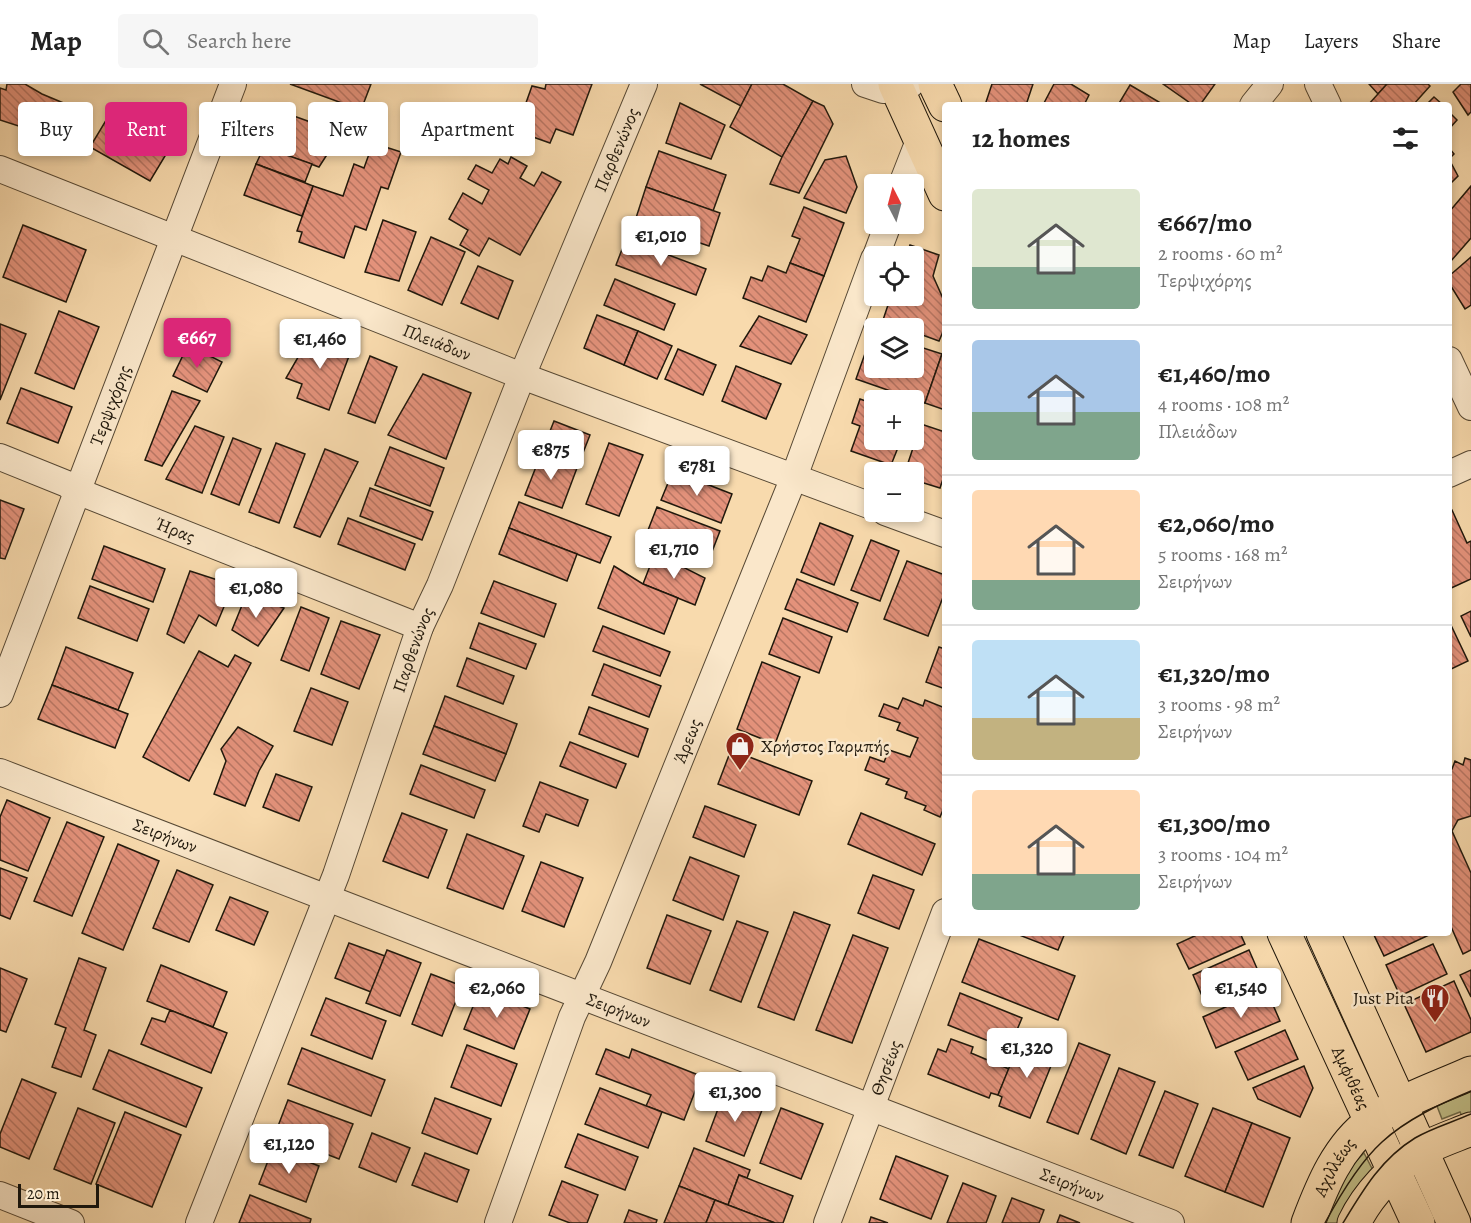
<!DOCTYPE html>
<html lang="en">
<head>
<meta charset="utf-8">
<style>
  body { margin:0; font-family:Alegreya,serif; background:#f6f6f6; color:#222; height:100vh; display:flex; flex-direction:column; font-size:22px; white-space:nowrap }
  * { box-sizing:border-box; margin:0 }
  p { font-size:20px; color:#767676 }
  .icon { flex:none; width:33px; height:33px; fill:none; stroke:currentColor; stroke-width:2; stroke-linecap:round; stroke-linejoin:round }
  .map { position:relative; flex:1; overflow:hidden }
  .sheet { position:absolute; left:942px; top:18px; width:510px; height:834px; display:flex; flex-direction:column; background:#fff; border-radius:6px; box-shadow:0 3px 9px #0003 }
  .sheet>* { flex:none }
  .banner { position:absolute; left:18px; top:18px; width:570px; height:54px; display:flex; gap:12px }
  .needle { width:39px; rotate:354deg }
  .controls { position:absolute; left:864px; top:90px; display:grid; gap:12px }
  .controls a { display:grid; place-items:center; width:60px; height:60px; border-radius:6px; background:#fff; box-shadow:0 3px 9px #0003; font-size:30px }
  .scale { position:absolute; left:18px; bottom:15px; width:81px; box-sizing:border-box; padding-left:6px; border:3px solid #20180c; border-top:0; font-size:16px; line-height:21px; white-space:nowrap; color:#20180c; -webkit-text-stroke:4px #fae7ca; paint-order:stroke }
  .price { position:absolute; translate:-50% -51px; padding:0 14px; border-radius:6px; background:#fff; color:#222; font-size:20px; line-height:39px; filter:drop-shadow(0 2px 3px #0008) }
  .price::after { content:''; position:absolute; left:50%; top:36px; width:18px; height:14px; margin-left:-9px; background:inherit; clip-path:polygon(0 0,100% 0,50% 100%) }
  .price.active { background:#db2777; color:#fff }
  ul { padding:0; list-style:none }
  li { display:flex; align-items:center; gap:18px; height:150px; padding:0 30px }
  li+li { border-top:2px solid #e0e0e0 }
  li span { display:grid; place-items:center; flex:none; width:168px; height:120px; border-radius:6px; color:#555 }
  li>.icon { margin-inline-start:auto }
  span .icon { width:72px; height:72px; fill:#fffc; stroke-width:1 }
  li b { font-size:26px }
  h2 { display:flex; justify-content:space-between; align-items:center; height:72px; padding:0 30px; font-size:26px }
  .tag { padding:0 21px; border-radius:6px; background:#fff; box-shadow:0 3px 9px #0003; font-size:21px; line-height:54px }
  .tag.active { background:#db2777; color:#fff }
  header { display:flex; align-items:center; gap:36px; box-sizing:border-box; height:84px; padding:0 30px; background:#fff; border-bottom:2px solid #e0e0e0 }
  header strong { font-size:28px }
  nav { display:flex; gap:33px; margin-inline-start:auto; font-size:21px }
  .search { width:420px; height:54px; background:#f6f6f6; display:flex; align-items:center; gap:15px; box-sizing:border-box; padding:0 21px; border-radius:6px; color:#767676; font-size:22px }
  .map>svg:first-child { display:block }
</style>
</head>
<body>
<header>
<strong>Map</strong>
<div class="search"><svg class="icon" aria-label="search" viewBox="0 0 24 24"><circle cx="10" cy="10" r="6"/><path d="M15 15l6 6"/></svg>Search here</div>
<nav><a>Map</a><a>Layers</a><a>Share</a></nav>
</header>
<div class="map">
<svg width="1471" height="1139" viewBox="0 0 1471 1139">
  <defs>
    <pattern id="building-back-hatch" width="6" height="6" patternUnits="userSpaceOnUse" patternTransform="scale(1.5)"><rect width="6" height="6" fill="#e3927b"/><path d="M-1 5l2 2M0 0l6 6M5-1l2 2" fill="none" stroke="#b87663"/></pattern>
  </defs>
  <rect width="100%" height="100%" fill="#f8daad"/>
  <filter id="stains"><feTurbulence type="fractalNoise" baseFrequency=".00333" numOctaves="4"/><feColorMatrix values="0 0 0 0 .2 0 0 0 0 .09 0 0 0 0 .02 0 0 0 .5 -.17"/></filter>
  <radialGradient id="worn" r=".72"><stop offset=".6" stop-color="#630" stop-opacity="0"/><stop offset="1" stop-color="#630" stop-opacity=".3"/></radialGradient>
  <g fill="#c1be87" stroke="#706b4a" stroke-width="1.5">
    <path d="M1471,1002V1034L1464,1037L1460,1028L1442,1035L1435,1017Z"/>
    <path d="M1364,1069L1379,1098L1348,1139H1320L1350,1083Z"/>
  </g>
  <g fill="url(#building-back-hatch)" stroke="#20180c" stroke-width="1.5">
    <path d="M7,0H25L42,10L73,23L62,56L0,36V4L6,6Z"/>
    <path d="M290,0H371L361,26Z"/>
    <path d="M546,0H592L573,51L556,45L550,59L516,47L532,2L545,5Z"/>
    <path d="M700,0H752L741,22Z"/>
    <path d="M752,0H783L813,17L782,73L730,43Z"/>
    <path d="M992,0H1033L1026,21H985Z"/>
    <path d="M1054,0H1071L1089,11L1084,21H1043Z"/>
    <path d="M1163,0H1215L1200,21H1193Z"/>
    <path d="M1369,0H1387L1378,10Z"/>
    <path d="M1387,0H1428L1430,2L1413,21H1368Z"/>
    <path d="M1461,0H1471V28L1468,31L1453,8Z"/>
    <path d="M1130,1L1164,21H1118Z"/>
    <path d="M1434,13L1443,21H1426Z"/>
    <path d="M813,17L824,22L833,40L799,109L770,100L782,73Z"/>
    <path d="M680,19L725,41L711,75L666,59Z"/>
    <path d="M277,26L341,49L319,83L264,63Z"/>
    <path d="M111,28L171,62L150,97L90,63Z"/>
    <path d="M1449,28L1457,36L1449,45Z"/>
    <path d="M373,59L401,68L388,105L381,103L366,146L355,142L344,174L299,158L302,148L297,147L313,102L343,112L354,80L364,84Z"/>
    <path d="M264,63L312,80L305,98L256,80Z"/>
    <path d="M1449,64L1454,70L1449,75L1458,92L1449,101Z"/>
    <path d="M659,67L726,91L713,127L646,103Z"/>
    <path d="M846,72L857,103L846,129L804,114L825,76Z"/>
    <path d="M511,73L527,82L520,94L534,102L542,88L561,98L520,171L489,154L479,172L460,161L468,146L449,135L463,109L482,120L489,106L468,95L476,81L492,89L500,75L508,80Z"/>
    <path d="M256,80L313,102L302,132L244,111Z"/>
    <path d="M1471,102V154L1451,177L1449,175V128Z"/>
    <path d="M646,103L720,129L709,162L635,137Z"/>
    <path d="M804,123L844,139L824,192L790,179L800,155L792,152Z"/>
    <path d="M383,136L416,148L399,197L365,188Z"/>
    <path d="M23,141L86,166L66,218L3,193Z"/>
    <path d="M431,153L465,168L442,221L408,206Z"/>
    <path d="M626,155L706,185L696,211L616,181Z"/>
    <path d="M910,161L939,171L933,192L945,219V243L939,257L914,248V244H905L883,236L891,212H914V172H906Z"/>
    <path d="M1471,173V221L1465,225L1449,199V192Z"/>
    <path d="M790,179L824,192L806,238L743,214L751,193L762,197L768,182L786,189Z"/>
    <path d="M478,182L513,197L498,235L461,219Z"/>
    <path d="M615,195L675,220L664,246L604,221Z"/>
    <path d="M59,227L99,243L74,305L35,289Z"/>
    <path d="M597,231L638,247L624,281L584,264Z"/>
    <path d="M759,232L807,251L791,280L740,262Z"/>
    <path d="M0,240L26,250L0,316Z"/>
    <path d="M638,247L672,262L657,295L624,281Z"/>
    <path d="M873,247H874V284H914V261L942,270L925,319L856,295Z"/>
    <path d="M312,249L352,264L329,326L297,314L302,300L286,294Z"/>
    <path d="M188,261L222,278L207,308L173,292Z"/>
    <path d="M678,265L716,281L703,311L665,295Z"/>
    <path d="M942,270L945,272V326L925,319Z"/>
    <path d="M370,272L397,283L375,339L348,329Z"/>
    <path d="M736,282L781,300L766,335L722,317Z"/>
    <path d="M423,290L471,309L446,375L388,351Z"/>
    <path d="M21,304L72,323L58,359L7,339Z"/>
    <path d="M172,307L200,317L162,382L145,376Z"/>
    <path d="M860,315L874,320V356H901L891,381L851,367L860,342L852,339Z"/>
    <path d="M554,337L590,351L577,384L541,370Z"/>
    <path d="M921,340L945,348V389L940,404L914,396V388H905Z"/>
    <path d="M195,342L224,353L202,409L166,395Z"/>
    <path d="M233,354L261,365L239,421L211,410Z"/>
    <path d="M276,359L305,370L279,439L249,428Z"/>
    <path d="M609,359L643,371L619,432L586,420Z"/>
    <path d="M390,363L444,384L430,422L375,401Z"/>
    <path d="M325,365L358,378L320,453L294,443Z"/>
    <path d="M541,370L577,384L562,424L525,411Z"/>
    <path d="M673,387L732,410L721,439L661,416Z"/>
    <path d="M370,404L433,428L422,456L360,432Z"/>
    <path d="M0,416L24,425L5,475L0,474Z"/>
    <path d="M519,418L611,453L600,479L509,444Z"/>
    <path d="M657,423L720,447L706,483L643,459Z"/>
    <path d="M1452,426L1467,459L1471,457V495L1449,505V428Z"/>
    <path d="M348,434L415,460L405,486L338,460Z"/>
    <path d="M820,439L853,452L834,501L801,488Z"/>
    <path d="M509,444L577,470L567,497L499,470Z"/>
    <path d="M871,456L899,467L880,517L851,506Z"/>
    <path d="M104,462L165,485L153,518L92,495Z"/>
    <path d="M655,469L705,494L695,521L643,500Z"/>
    <path d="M907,477L945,491V508L928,552L884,535Z"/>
    <path d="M614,482L643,500L678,514L664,550L598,524Z"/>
    <path d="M190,487L233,501L216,542L199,531L184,559L167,550Z"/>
    <path d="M797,495L858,519L847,548L785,525Z"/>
    <path d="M494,497L556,520L544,553L481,529Z"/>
    <path d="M90,502L149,525L137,557L78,534Z"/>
    <path d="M247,509L284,524L258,562L232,546Z"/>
    <path d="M301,523L329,534L309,587L281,576Z"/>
    <path d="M1471,527V553L1461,532Z"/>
    <path d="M783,534L832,553L819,589L769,570Z"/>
    <path d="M341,537L380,551L359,605L321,590Z"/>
    <path d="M1449,537L1468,577L1449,586Z"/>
    <path d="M479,539L536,560L526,585L470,564Z"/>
    <path d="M603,542L670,568L660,592L593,567Z"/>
    <path d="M66,563L133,589L118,626L52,601Z"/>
    <path d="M939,563L945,565V605L926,598Z"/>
    <path d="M199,567L228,583L235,571L251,579L189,697L143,673Z"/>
    <path d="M467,574L514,592L503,620L457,602Z"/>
    <path d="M762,578L800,593L775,660L737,645Z"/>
    <path d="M604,580L661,602L649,633L592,611Z"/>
    <path d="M52,601L128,630L115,664L38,635Z"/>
    <path d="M311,604L348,618L332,661L294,647Z"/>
    <path d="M445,612L517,640L506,670L434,642Z"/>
    <path d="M903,614L923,622L925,616L945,624V721L940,733L924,726L926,722L905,714L907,708L886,700L889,695L865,686L870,673L884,678L889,666L910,673L918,654L897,646L900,639L879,632L884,620L898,625Z"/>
    <path d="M589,623L648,645L638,673L579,650Z"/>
    <path d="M434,642L506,670L495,697L423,670Z"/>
    <path d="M238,643L273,662L259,687L245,722L214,710L226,677L221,665Z"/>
    <path d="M570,658L626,680L616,704L560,682Z"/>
    <path d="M731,666L812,697L799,731L718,700Z"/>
    <path d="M1465,674L1471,676V732L1458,736L1452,747L1471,789V866L1463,870L1449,838V685H1452L1455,677L1463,681Z"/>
    <path d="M421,681L485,706L474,734L410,710Z"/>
    <path d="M276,690L312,703L299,737L263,723Z"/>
    <path d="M540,698L588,716L578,742L546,730L539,748L523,742Z"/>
    <path d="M7,716L50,734L28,787L0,776V733Z"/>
    <path d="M705,722L756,741L744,773L693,753Z"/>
    <path d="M402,729L447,746L428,794L383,777Z"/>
    <path d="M861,729L935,760L922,791L848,760Z"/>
    <path d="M67,738L104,753L72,832L34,817Z"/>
    <path d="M467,750L524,772L503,825L447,804Z"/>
    <path d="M118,760L159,777L123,866L82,849Z"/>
    <path d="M690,773L739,792L723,836L673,816Z"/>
    <path d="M541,778L583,794L564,843L522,827Z"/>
    <path d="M0,784L27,794L10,835L0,831Z"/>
    <path d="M177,786L213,801L189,858L153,844Z"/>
    <path d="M873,791L914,806L899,845L858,829Z"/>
    <path d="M230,813L268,828L254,861L216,846Z"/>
    <path d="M794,828L830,841L794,936L758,923Z"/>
    <path d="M667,831L711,847L690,900L647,884Z"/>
    <path d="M737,837L768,848L741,918L710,906Z"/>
    <path d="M1014,849H1065L1058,866Z"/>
    <path d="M1201,849H1240L1245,860L1189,885L1177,860Z"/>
    <path d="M1373,849H1429V851L1384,872Z"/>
    <path d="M853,851L888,864L852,959L816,946Z"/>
    <path d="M979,855L1075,892L1058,936L962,898Z"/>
    <path d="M349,859L385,872L371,908L335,894Z"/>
    <path d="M1433,860L1447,890L1400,912L1386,881Z"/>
    <path d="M387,866L421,879L400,932L366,919Z"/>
    <path d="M1249,866L1262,896L1206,921L1193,891Z"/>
    <path d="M79,874L106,884L84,946L96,951L81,993L52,983L66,944L55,940Z"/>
    <path d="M161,881L227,908L213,943L147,917Z"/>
    <path d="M0,884L27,895L6,948L0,946Z"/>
    <path d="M1471,886V913L1460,891Z"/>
    <path d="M431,890L462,902L442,952L412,940Z"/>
    <path d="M1454,897L1471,936V948L1426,968L1404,920Z"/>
    <path d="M480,905L530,925L514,965L464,945Z"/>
    <path d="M1266,905L1280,937L1216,964L1203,933Z"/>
    <path d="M960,909L1022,934L1009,965L948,941Z"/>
    <path d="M326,914L386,937L372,975L311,951Z"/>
    <path d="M170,926L227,949L211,989L141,960L152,934L165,938Z"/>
    <path d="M1285,946L1298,975L1248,996L1235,968Z"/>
    <path d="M951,955L973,963L971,969L1009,985L998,1011L991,1009L989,1014L928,990L938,965L946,968Z"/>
    <path d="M1029,956L1057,967L1030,1034L999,1022L1002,1013L998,1011L1013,974L1020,977Z"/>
    <path d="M1079,959L1110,971L1078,1050L1047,1038Z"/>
    <path d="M467,961L517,980L501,1022L451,1003Z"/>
    <path d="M302,964L385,996L371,1032L288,1000Z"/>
    <path d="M606,965L629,974L632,965L701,992L684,1036L646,1022L651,1011L596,990Z"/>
    <path d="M109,966L202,1004L186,1043L93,1005Z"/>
    <path d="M1304,982L1313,1004L1300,1033L1258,1015L1253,1004Z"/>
    <path d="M1119,984L1155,998L1126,1070L1091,1055Z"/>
    <path d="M22,995L56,1009L29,1075L0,1063V1050Z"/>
    <path d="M600,1004L662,1028L648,1064L585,1040Z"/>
    <path d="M725,1006L764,1021L744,1072L706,1057Z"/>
    <path d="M1165,1007L1198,1020L1173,1084L1139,1071Z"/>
    <path d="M435,1014L491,1035L477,1070L422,1049Z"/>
    <path d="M288,1016L353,1040L339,1075L275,1050Z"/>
    <path d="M78,1024L115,1039L91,1100L54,1085Z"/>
    <path d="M781,1024L823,1040L801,1095L760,1079Z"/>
    <path d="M1213,1024L1252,1039L1225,1108L1185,1092Z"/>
    <path d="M125,1028L181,1051L152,1123L96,1100Z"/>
    <path d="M1252,1039L1290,1054L1263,1123L1225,1108Z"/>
    <path d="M372,1049L410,1064L396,1098L359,1083Z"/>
    <path d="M578,1050L638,1073L625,1106L565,1083Z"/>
    <path d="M273,1064L319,1082L306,1118L259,1100Z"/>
    <path d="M694,1064L750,1086L747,1094L739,1091L728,1121L679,1102Z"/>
    <path d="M425,1069L469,1086L457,1118L412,1101Z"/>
    <path d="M896,1072L948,1092L931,1135L880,1115Z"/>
    <path d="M739,1091L793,1112L783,1139H775L728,1121Z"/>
    <path d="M562,1097L598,1111L587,1139H570L549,1131Z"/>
    <path d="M963,1099L996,1112L986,1139H947Z"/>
    <path d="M679,1102L715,1116L706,1139H664Z"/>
    <path d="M250,1111L311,1135L310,1139H239Z"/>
    <path d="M1012,1114L1044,1126L1039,1139H1002Z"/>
    <path d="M715,1116L728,1121L775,1139H706Z"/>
    <path d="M629,1126L657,1136L656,1139H624Z"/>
    <path d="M1060,1131L1080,1139H1057Z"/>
    <path d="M871,1133L888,1139H869Z"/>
  </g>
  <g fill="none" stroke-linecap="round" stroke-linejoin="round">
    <g stroke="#564834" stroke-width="28">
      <g id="minor">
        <path d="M865,0L883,6L911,0"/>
        <path d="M1318,0L1328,21"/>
        <path d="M1253,21L1270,0"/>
        <path id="s1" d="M0,85L522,292L874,423"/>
        <path d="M902,100L920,54"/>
        <path d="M876,172L888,140"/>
        <path d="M1449,276L1471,323"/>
        <path id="s2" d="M0,373L67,400L77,407L420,543"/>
        <path d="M1449,390L1471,380"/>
        <path d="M885,428L945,450"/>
        <path id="s3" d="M0,610L233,0"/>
        <path id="s4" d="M0,688L1171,1139"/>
        <path d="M0,1111L71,1139"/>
        <path id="s5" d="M199,1139L336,791L420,543L440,501L522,292L644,0"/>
        <path id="s6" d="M498,1139L572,933L598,878L794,393L874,175"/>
        <path id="s7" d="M827,1139L945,828"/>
      </g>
    </g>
    <g stroke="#20180c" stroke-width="35">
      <g id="major">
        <path d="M895,0L945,110"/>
        <path d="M935,0L945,21"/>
        <path id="s8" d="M1284,849L1418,1139"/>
        <path d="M1323,849L1454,1139"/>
        <path id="s9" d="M1308,1139C1322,1102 1338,1062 1371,1038C1400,1016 1438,1004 1471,989"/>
        <path d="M1354,1139C1368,1110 1393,1084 1420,1067C1435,1058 1454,1052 1471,1045"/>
      </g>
    </g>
    <use href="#minor" stroke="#fae7ca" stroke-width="26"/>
    <use href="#major" stroke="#f8daad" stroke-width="33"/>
    <g stroke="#20180c" stroke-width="1.5">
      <path d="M1325,1139C1339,1113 1360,1078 1382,1058C1407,1035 1440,1020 1471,1007"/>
      <path d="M1343,1139C1363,1106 1381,1075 1415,1054C1432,1044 1453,1038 1471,1030"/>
    </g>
  </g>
  <defs>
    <g id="shop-pin" transform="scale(1.5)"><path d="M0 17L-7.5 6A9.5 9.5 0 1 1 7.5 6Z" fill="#8f2418" stroke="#fae7ca"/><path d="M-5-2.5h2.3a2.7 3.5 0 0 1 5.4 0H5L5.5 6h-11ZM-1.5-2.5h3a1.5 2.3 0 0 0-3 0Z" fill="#fff"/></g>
    <g id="restaurant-pin" transform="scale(1.5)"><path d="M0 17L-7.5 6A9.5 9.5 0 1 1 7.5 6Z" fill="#8f2418" stroke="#fae7ca"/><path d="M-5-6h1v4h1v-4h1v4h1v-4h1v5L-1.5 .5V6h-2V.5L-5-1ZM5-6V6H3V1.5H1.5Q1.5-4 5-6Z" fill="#fff"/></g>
  </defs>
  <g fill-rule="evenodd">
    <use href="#shop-pin" x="740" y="662"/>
    <use href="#restaurant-pin" x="1435" y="914"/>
  </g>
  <g text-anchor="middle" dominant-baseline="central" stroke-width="5" stroke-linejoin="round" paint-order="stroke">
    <g font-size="18" fill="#20180c" stroke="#fae7ca">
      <text stroke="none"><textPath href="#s5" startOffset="1152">Παρθενώνος</textPath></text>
      <text stroke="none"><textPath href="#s1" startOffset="470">Πλειάδων</textPath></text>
      <text stroke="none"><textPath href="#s3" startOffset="309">Τερψιχόρης</textPath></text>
      <text stroke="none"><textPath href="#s2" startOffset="190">Ήρας</textPath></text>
      <text stroke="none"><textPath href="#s5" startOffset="612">Παρθενώνος</textPath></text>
      <text stroke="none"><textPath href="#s6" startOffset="518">Άρεως</textPath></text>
      <text stroke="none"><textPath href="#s4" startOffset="177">Σειρήνων</textPath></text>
      <text stroke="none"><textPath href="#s4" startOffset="663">Σειρήνων</textPath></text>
      <text stroke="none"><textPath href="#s7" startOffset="166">Θησέως</textPath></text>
      <text stroke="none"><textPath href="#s8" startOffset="160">Αμφιθέας</textPath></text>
      <text stroke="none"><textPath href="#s9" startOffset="62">Αχιλλέως</textPath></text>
      <text stroke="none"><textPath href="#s4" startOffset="1149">Σειρήνων</textPath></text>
    </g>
    <g font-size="18" fill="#20180c" stroke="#fae7ca" text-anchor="start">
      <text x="761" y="662">Χρήστος Γαρμπής</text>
      <text x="1414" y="914" text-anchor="end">Just Pita</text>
    </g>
  </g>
  <rect width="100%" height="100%" filter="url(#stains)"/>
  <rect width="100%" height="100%" fill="url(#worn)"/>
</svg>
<div class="controls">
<a><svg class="needle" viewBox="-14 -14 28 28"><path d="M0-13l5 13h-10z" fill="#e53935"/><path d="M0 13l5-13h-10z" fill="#767676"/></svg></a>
<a><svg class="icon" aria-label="locate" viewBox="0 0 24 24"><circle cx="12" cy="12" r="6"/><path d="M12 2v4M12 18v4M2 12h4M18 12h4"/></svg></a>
<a><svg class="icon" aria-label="layers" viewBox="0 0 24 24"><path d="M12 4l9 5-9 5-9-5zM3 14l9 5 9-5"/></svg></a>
<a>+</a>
<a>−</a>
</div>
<div class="scale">20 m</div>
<b class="price" style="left:661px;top:183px">€1,010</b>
<b class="price active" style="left:197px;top:285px">€667</b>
<b class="price" style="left:320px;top:286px">€1,460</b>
<b class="price" style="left:551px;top:397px">€875</b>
<b class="price" style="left:697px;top:413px">€781</b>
<b class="price" style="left:674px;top:496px">€1,710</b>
<b class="price" style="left:256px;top:535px">€1,080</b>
<b class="price" style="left:497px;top:935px">€2,060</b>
<b class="price" style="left:1241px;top:935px">€1,540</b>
<b class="price" style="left:1027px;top:995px">€1,320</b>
<b class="price" style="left:735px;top:1039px">€1,300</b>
<b class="price" style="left:289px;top:1091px">€1,120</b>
<div class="banner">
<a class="tag">Buy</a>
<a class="tag active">Rent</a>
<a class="tag">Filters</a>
<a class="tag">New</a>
<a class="tag">Apartment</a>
</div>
<section class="sheet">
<h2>12 homes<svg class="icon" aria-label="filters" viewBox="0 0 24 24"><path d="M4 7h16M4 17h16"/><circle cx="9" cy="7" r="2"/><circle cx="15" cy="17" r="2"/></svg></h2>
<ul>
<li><span style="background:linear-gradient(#dfe7d0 65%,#7fa58c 0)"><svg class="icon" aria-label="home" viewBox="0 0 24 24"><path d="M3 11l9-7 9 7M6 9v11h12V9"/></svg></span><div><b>€667/mo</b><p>2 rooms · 60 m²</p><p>Τερψιχόρης</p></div></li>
<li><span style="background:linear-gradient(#a9c7e8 60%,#7fa58c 0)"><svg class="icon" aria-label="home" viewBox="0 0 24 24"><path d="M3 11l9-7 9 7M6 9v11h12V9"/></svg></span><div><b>€1,460/mo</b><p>4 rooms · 108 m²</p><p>Πλειάδων</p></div></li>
<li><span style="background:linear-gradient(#ffd9b3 75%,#7fa58c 0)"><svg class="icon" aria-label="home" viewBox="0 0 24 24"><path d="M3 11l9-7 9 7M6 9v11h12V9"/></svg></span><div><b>€2,060/mo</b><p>5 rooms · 168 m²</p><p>Σειρήνων</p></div></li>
<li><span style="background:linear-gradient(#bfe0f5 65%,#c2b280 0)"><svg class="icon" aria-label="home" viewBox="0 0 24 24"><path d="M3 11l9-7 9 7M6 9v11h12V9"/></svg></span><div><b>€1,320/mo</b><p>3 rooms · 98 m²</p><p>Σειρήνων</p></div></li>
<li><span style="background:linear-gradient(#ffd9b3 70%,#7fa58c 0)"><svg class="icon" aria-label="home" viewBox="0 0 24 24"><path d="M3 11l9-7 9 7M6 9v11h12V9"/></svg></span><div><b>€1,300/mo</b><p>3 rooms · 104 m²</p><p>Σειρήνων</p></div></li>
</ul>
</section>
</div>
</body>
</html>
